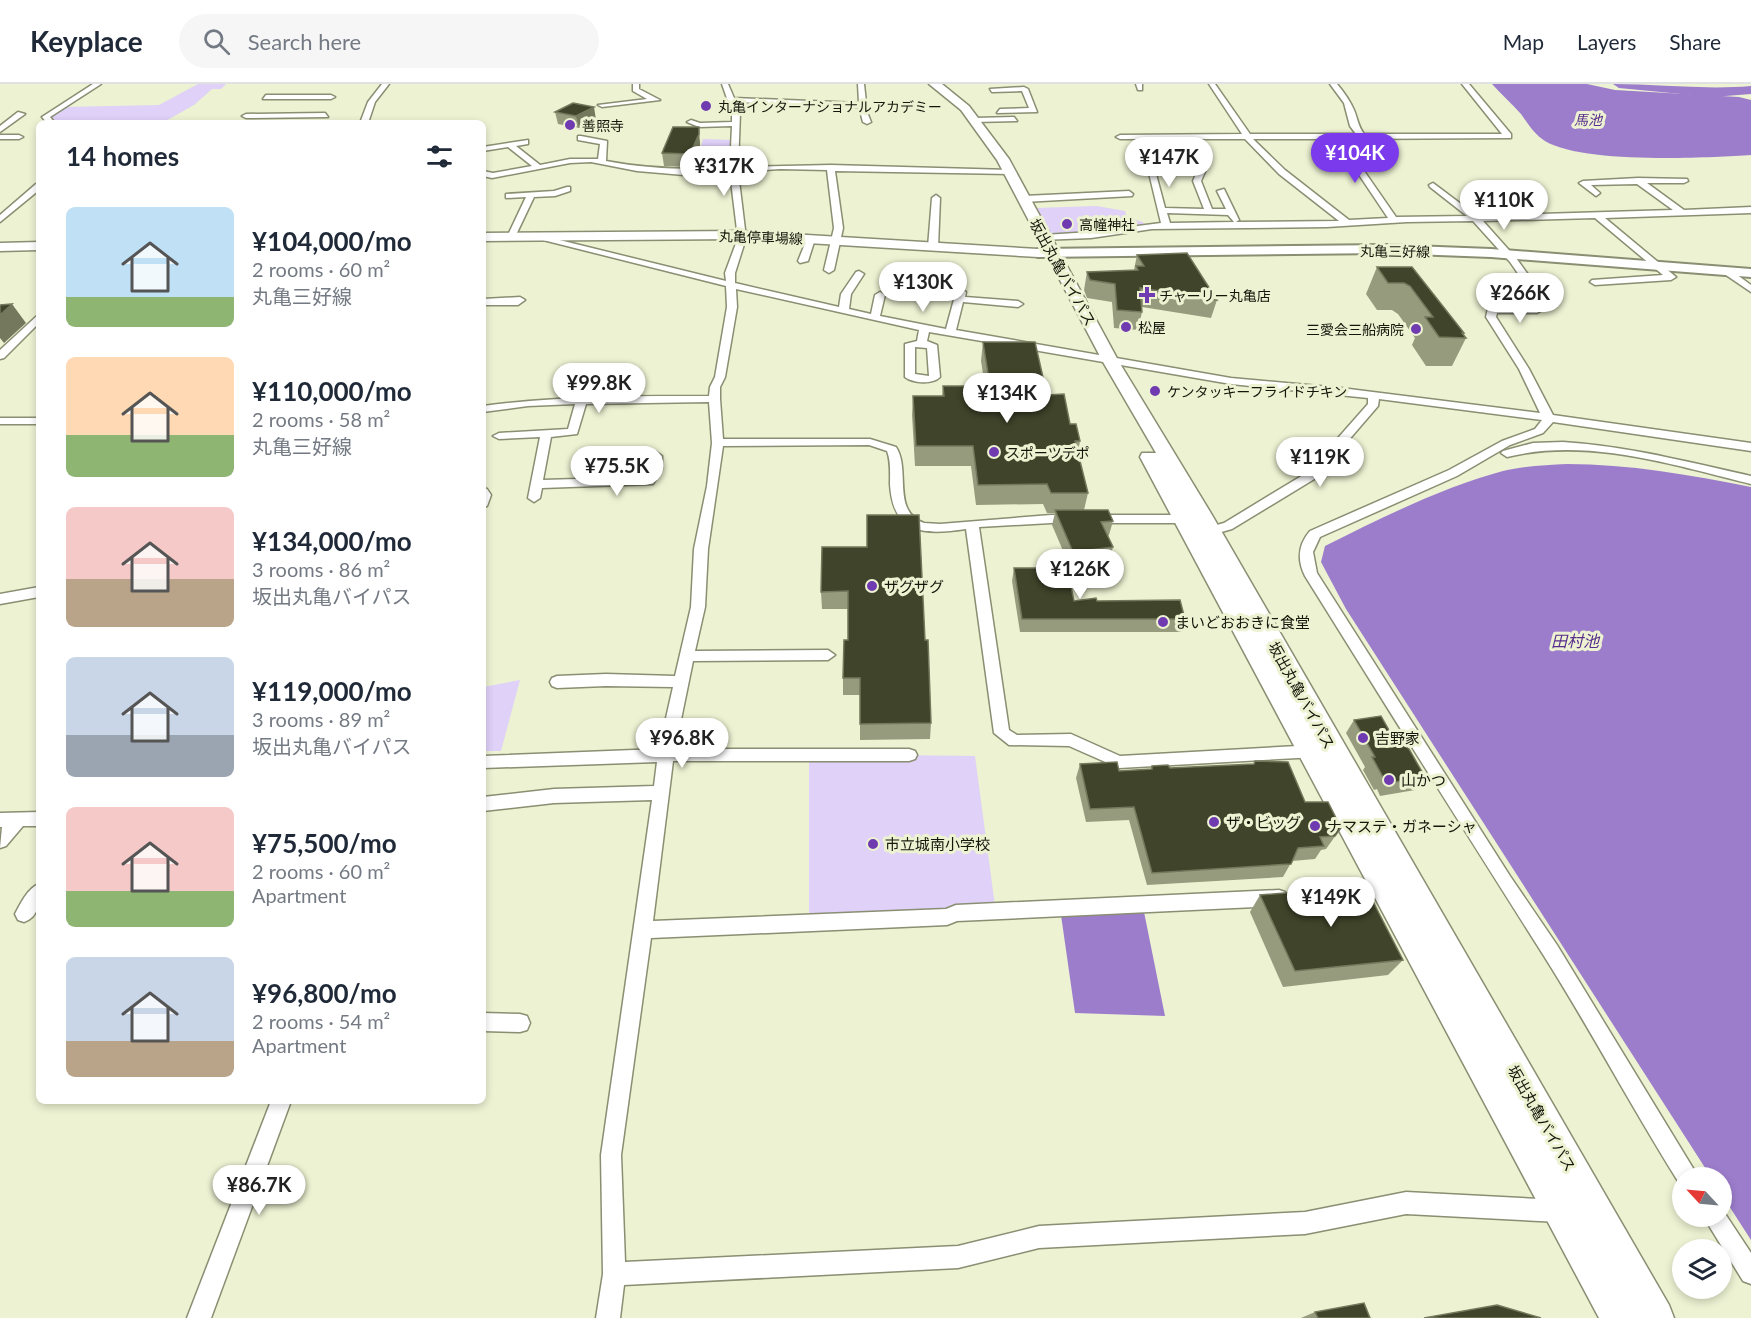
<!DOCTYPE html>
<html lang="en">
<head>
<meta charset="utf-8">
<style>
  body { margin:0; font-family:Lato,"Noto Sans JP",sans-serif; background:#f6f6f7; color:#1f2937; height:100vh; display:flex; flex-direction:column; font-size:22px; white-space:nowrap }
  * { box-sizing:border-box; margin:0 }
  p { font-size:20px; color:#747a83 }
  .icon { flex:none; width:33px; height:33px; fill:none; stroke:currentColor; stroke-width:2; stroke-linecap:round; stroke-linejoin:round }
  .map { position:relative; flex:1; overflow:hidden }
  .side { position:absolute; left:36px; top:36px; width:450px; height:984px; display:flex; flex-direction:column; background:#fff; border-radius:9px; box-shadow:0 3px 9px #0003 }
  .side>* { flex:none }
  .needle { width:39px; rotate:296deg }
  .fabs { position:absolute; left:1672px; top:1083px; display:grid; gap:12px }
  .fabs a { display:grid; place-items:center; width:60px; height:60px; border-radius:50%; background:#fff; box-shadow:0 3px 9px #0003; font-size:30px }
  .price { position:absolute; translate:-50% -51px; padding:0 14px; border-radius:21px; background:#fff; color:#222; font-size:20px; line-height:39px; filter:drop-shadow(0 2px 3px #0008) }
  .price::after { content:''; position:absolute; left:50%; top:36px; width:18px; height:14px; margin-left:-9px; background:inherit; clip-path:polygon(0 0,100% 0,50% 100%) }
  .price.current { background:#7c3aed; color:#fff }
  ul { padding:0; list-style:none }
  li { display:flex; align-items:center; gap:18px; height:150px; padding:0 30px }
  li span { display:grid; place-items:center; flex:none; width:168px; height:120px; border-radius:9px; color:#555 }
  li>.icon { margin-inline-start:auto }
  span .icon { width:72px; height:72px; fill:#fffc; stroke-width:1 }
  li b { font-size:26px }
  h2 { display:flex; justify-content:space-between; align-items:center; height:72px; padding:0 30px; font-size:26px }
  header { display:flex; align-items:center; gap:36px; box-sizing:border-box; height:84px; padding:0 30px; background:#fff; border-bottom:2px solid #e0e1e3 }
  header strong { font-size:28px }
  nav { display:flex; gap:33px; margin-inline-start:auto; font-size:21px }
  .search { width:420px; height:54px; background:#f6f6f7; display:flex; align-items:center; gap:15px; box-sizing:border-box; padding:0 21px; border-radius:33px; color:#747a83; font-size:22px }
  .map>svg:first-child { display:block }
</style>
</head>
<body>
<header>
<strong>Keyplace</strong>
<div class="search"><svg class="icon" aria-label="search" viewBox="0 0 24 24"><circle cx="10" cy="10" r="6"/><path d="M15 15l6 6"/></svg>Search here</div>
<nav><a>Map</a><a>Layers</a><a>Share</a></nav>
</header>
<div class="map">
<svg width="1751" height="1234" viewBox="0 0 1751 1234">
  <rect width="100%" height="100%" fill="#ecf2d2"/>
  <g fill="#dfd1f8">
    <path d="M198,0H226L221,5H212L194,21L162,39H58L50,32L65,23L159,21Z"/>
    <path d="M703,55L732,56L731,77H697Z"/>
    <path d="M1097,122L1125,127L1127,134L1143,138L1144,141L1092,149L1052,152L1036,124Z"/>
    <path d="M520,596L501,667H483V603Z"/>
    <path d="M809,670L975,672L995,822L949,823L945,828L809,833Z"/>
  </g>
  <g fill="#9c7dcc">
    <path d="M1492,0H1587L1615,6L1739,13L1751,16V71C1705,74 1583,80 1545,57C1535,51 1528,40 1521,30C1512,20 1501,10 1492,0Z"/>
    <path d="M1567,380C1629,380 1690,391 1751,403V1156L1722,1111V1094L1711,1093L1346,525L1321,478L1325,462C1381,434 1443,403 1503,387C1523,382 1546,381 1567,380Z"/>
    <path d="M1144,828L1165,932L1075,929L1061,831Z"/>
  </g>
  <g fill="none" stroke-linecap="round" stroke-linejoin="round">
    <path fill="#9c7dcc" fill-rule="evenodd" d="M1613,0C1659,0 1705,6 1751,2V10L1713,13L1619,4Z"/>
    <g stroke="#8a8e72" stroke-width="3">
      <g id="minor">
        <path d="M93,0H101L50,33L55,39H47L42,33Z"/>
        <path d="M382,0H389L375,18L368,39H360L368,18Z"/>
        <path d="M633,0H639V5L660,16L602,23L598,21L647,15L633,7Z"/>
        <path d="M722,0H728L734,14L859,19L858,0H864L867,28L871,38L867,40L863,38L859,23L736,18L740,29L738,83L831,81L1010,86L1014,88L1010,90L835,87L843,144L834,186L829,189L824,186L834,144L827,86L780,85L738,88L746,154L735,189V199L839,223L841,210L856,188L859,187L864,190L851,210L849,225L871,230L875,211L880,208L885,211L880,232L946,245L956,208L961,205L966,208L965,213L1018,217L1023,220L1018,223L963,218L956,246L1231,294L1341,304L1540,329L1519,285L1486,233L1488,224L1535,223L1537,217L1510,178L1473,137L1407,138L1327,143L1152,145L1091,154L1041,156L1040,154L1044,151L1091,148L1161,139L1148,85L1198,86L1204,79L1208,81L1201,97L1212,125H1226L1217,107L1224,105L1239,136L1236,138L1339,137L1279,90L1245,55H1120L1116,53L1120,51L1242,50L1209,0H1215L1250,50H1356L1350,42L1344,19L1330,0H1337C1344,8 1350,17 1354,26C1358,36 1358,42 1364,50H1502L1462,0H1469L1511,50V54L1342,55L1396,133L1467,132L1430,103L1429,101L1433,99L1477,132L1673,126L1637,100L1591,101L1600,109L1596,112L1579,99L1583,97L1638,94L1687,95L1688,97L1684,99H1647L1684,126L1751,123V129L1605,134L1676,193L1671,196L1595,201L1590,198L1592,196L1663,191L1595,134L1483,137L1516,174L1547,217V223L1537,229H1497L1496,233L1529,285L1553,331L1751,359V367L1553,338L1543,349L1510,361L1457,392L1320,453L1313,468L1317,489L1510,792L1557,861L1699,1094H1683L1681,1102C1633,1026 1592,948 1544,872C1464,746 1384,619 1305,492C1297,476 1298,461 1310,447L1449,386L1502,357L1535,345L1542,336L1379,315L1378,322L1316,394L1232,445L1211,451L1205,447L1206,444L1224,439L1308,388L1368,320V314L1231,300L929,248L927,257L937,261L940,293C932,301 913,299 905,293V260L917,257L919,246L736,205L737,223L725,293L720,303V315L723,355H870L896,363C911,386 891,427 924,439L940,440L1051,431H1184L1190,435L1184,439H1051L979,443L1009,646L1017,651L1071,650L1120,672L1316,661L1322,663L1324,667L1322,671L1316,673L1119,684L1069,662L1009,661L994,649L966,445C924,451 893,451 890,400C890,389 891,377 887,367L869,361L723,362L708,465L705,523L695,567L828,566L835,571L828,576L693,577L675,665H909L915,667L917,671L915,675L909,677H673L653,837L946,825L956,821L1279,806L1285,808L1288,814L1285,820L1279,822L957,837L947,841L651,854L621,1071L625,1178L958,1162L1039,1142L1305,1128L1406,1108L1560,1116L1568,1119L1571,1127L1568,1135L1560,1138L1406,1130L1305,1150L1039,1164L958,1184L624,1201L620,1234H596L603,1190L601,1071L652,716L554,719L483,727V713L554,705L654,702L657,678L483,684V672L659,665L673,603L606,602L557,604L552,602L550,598L552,594L557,592L606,590L675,592L691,523L694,465L707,402L712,359L709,318L586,320L577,350L551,353L543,396L645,393L650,385V372L656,368L662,372V385L653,400L542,404L540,414L534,418L528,414L540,353L499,355L493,352L499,349L568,345L575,320L528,322L483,328V322C558,312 633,312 709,312L710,303L715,293L727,223L726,202L531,153L535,150L726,197L725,189L738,154L730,89L684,91L637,87L591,78L570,79L492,94L483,92V87L493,89L532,82L508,63L483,67V63L528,56V60L516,62L540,81L570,75H598L600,60L578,56V52H581L607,57L606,77C648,85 687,86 730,84L732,42L699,43L687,38L691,36L700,39L732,38V29ZM1253,55H1335L1388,134L1349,136L1285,86ZM1156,90H1196L1193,97L1204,125L1165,124ZM1167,129L1228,131L1234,138L1170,139ZM915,263L927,264L929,292L915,290Z"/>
        <path d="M1136,0H1142V6H1138Z"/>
        <path d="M1024,3L1028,5L1037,28L997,29L1000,25L1029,24L1022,7L992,8L990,5Z"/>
        <path d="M266,11H331L335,13L331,15H263Z"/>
        <path d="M18,28L25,30L0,48V42Z"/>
        <path d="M325,29L328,33L246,34L242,32L246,30Z"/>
        <path d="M1014,33L1017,37L975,38L971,36L975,34Z"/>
        <path d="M0,51H19L23,53L19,55H0Z"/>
        <path d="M36,100H39V106L0,138V131Z"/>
        <path d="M567,103H570V107L555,112L534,113L515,153L508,155L507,153L526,113L506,114V110L554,107Z"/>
        <path d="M1129,107L1133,110L1132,112L1024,118L1020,115L1024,112Z"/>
        <path d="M936,111L940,114L938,163L933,166L928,163L932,114Z"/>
        <path d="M811,152L815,155L808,177L800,179L798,177L807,155Z"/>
        <path d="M1723,185H1729L1751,201V208L1723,189Z"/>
        <path d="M520,213L525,216L518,221H483V215Z"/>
        <path d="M39,230V239L4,274L0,275V266Z"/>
        <rect x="0" y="334" width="39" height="6"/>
        <path d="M1563,358C1627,362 1688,378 1751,392V400C1672,381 1588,353 1507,373L1501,369L1503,367L1533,359Z"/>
        <path d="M483,404L487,405L491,411L487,422L483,423Z"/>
        <path d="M39,503V513L0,520V510Z"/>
        <path d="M39,728V742H23L6,762L0,764L2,743H0V729Z"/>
        <path d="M39,800C39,815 41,832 24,838L18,836L15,830C20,820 28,804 39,800Z"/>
        <path d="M483,929L520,930L527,932L530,939L527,946L520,948L483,947Z"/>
        <path d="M271,1017H291L211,1234H187Z"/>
        <path d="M1722,1125L1751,1169V1200L1743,1197L1703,1132H1722Z"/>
      </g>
    </g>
    <g stroke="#8a8e72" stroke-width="3">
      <g id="secondary">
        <path d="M741,147L1038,165L1044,169L1038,173L741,155L483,157V149Z"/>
        <path d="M39,158V166L0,167V159Z"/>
      </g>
    </g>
    <g stroke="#8a8e72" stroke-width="4">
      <path id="primary" d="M1386,161L1491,165L1751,185V193L1491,173L1386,169L1038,173L1031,169L1038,165Z"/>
    </g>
    <g stroke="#8a8e72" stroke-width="3">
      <path id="trunk" d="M929,0H942L969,22L1009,75L1119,278L1212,431L1669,1221L1674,1234H1599L1140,373L1142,369H1156L1103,278L997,76L961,26Z"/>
    </g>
    <use href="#minor" fill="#fff" fill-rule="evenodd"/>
    <use href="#secondary" fill="#fff" fill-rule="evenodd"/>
    <use href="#primary" fill="#fff" fill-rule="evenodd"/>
    <use href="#trunk" fill="#fff" fill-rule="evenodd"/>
  </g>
  <g fill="#969b7e">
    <path d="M555,28L596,36L579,44L558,40Z"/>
    <path d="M700,56V62L691,83L664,82L662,69Z"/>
    <path d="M1137,171L1217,216L1211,234L1142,223V228L1138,246L1114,244L1112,218L1087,214L1084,206L1087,188L1134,186Z"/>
    <path d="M1377,183H1412L1464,249L1463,251L1466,254L1452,282H1426L1412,261L1415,254L1398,230L1392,226H1377L1366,210Z"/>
    <path d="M983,258L1047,311L1070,340L1080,357L1078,369L1088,409L1084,426L1113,437L1109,451L1108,452L1113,463L1109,478L1070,483L1052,441L1055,429H1047L1043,420L976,421L971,382H915L912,331L913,312H942L943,302H985L981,277Z"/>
    <path d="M822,463L925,556L931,639L930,655L860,656V611H843V594L848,556V525H822L821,508Z"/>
    <path d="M1014,484L1074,517H1097L1185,535L1181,548H1020L1012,497Z"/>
    <path d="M1354,636L1398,662L1425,693L1415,706L1380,712L1377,705L1374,706L1363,686L1365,683L1346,649Z"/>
    <path d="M1080,680L1119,687L1151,685L1152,682L1170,684L1305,718L1341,744L1326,765L1321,766L1315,775L1292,777L1283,793L1147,801L1129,736L1086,738L1076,694Z"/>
    <path d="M1260,811L1403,876L1388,891L1283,903L1250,828Z"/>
    <path d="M1315,1228L1370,1234H1301Z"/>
  </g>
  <g fill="#74785c">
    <path d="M594,23L596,36L579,44L576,32Z"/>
    <path d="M699,43L700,62L691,83L690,70Z"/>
    <path d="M12,220L26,239L4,259L0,254V231Z"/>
  </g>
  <g fill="#40442a" stroke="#74785c" stroke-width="1.5">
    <path d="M573,19L594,23L576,32L555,28Z"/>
    <path d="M673,43H699V50L690,70L662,69Z"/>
    <path d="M1187,169L1217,216L1140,204L1142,228L1117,226L1115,200L1090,196L1087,188L1138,186L1136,182H1144L1137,171Z"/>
    <path d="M1377,183H1412L1464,249H1462L1466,254L1439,253L1425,233H1433L1410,202L1404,199H1388Z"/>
    <path d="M12,220L0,231V221Z"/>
    <path d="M983,258H1035L1047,311L1064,310L1070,340H1076L1080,357H1075L1088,409H1051L1047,400L978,401L973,362H916L913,312H944L943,302H990Z"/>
    <path d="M1055,426H1108L1113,437L1101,438L1113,463L1073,468Z"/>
    <path d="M867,431H919L925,556H928L931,639L860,640V594H843L844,556H848V507L821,508L822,463H867Z"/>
    <path d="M1014,484H1067L1074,517L1096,514L1097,517L1180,516L1185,535H1022Z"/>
    <path d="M1381,632L1398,662L1404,661L1409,665L1425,693L1389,699L1386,693H1383L1372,673H1375L1354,636Z"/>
    <path d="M1255,677L1288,678L1305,718H1328L1341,744L1335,752L1320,753L1324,762L1298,764L1291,780L1152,789L1134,723L1090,725L1080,680L1117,678L1119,687L1152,685V682L1168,681L1170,684L1254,680Z"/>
    <path d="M1365,802L1403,876L1295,887L1260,811Z"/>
    <path d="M1364,1219L1370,1234H1318L1315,1228Z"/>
    <path d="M1497,1221L1541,1234H1424Z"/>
  </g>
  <g fill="#703ab0" stroke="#ecf2d2" stroke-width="2">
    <circle cx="706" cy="22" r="6"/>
    <circle cx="570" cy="41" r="6"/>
    <circle cx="1067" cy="140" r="6"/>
    <path d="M1144 202h6v6h6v6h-6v6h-6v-6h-6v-6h6z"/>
    <circle cx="1126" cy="243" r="6"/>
    <circle cx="1416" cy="245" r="6"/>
    <circle cx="1155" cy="307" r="6"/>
    <circle cx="994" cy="368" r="6"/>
    <circle cx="872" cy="502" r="6"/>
    <circle cx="1163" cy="538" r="6"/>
    <circle cx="1363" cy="654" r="6"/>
    <circle cx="1389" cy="696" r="6"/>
    <circle cx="1214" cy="738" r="6"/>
    <circle cx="1315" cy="742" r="6"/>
    <circle cx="873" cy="760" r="6"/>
  </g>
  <g text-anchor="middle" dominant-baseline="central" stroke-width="6" stroke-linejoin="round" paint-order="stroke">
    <g font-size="14" fill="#15170b" stroke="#ecf2d2" text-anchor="start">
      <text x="718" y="22">丸亀インターナショナルアカデミー</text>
      <text x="582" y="41">善照寺</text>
      <text x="1079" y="140">高幢神社</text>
      <text x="1159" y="211">チャーリー丸亀店</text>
      <text x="1138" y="243">松屋</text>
      <text x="1404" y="245" text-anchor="end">三愛会三船病院</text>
      <text x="1167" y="307">ケンタッキーフライドチキン</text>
      <text x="1006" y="368">スポーツデポ</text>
    </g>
    <g font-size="14" font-style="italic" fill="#582d8b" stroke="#ecf2d2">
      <text x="1588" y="35">馬池</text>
    </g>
    <g font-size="14" fill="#15170b" stroke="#ecf2d2">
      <text transform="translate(761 153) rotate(2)">丸亀停車場線</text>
      <text transform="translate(1395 167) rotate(1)">丸亀三好線</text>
    </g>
    <g font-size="15" fill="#15170b" stroke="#ecf2d2">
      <text transform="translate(1063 188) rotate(61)">坂出丸亀バイパス</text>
      <text transform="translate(1302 611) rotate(61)">坂出丸亀バイパス</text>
      <text transform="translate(1542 1034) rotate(60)">坂出丸亀バイパス</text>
    </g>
    <g font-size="15" fill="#15170b" stroke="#ecf2d2" text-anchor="start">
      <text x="884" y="502">ザグザグ</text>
      <text x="1175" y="538">まいどおおきに食堂</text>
      <text x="1375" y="654">吉野家</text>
      <text x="1401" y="696">山かつ</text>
      <text x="1226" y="738">ザ・ビッグ</text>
      <text x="1327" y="742">ナマステ・ガネーシャ</text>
      <text x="885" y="760">市立城南小学校</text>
    </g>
    <g font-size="16" font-style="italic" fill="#582d8b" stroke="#ecf2d2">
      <text x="1575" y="556">田村池</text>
    </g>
  </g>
</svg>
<div class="fabs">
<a><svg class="needle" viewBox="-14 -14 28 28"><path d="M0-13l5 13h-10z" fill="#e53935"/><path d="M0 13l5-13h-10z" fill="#747a83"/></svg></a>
<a><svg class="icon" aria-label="layers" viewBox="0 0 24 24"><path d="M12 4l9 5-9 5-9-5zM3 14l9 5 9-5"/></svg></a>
</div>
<b class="price current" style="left:1355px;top:100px">¥104K</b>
<b class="price" style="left:1169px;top:104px">¥147K</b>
<b class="price" style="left:724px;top:113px">¥317K</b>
<b class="price" style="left:1504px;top:147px">¥110K</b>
<b class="price" style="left:923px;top:229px">¥130K</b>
<b class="price" style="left:1520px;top:240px">¥266K</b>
<b class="price" style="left:599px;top:330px">¥99.8K</b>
<b class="price" style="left:1007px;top:340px">¥134K</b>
<b class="price" style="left:1320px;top:404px">¥119K</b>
<b class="price" style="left:617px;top:413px">¥75.5K</b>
<b class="price" style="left:1080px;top:516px">¥126K</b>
<b class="price" style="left:682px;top:685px">¥96.8K</b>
<b class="price" style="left:1331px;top:844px">¥149K</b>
<b class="price" style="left:259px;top:1132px">¥86.7K</b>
<section class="side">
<h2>14 homes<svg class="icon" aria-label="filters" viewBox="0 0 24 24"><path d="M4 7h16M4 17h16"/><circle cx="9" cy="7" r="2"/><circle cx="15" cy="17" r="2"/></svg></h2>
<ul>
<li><span style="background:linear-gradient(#bfe0f5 75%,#8fb573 0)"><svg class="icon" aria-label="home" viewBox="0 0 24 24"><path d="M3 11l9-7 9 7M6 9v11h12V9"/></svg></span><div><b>¥104,000/mo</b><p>2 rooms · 60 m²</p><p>丸亀三好線</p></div></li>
<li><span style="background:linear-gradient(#ffd9b3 65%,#8fb573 0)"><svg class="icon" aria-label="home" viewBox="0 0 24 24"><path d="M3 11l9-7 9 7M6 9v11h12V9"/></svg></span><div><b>¥110,000/mo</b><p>2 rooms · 58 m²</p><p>丸亀三好線</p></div></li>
<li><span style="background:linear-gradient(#f6c9c9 60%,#b9a48a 0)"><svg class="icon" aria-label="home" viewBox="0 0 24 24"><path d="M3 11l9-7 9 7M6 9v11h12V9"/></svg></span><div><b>¥134,000/mo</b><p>3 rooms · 86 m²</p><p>坂出丸亀バイパス</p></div></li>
<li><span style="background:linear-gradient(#c9d6e8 65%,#9aa5b1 0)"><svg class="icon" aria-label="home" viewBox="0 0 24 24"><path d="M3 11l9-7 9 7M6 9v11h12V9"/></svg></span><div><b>¥119,000/mo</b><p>3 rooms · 89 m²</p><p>坂出丸亀バイパス</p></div></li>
<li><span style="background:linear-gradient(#f6c9c9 70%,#8fb573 0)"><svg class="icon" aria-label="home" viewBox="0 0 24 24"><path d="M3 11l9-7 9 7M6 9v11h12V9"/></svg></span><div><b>¥75,500/mo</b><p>2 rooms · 60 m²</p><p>Apartment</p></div></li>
<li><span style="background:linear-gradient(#c9d6e8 70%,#b9a48a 0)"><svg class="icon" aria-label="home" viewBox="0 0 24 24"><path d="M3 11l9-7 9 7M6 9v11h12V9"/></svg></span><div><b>¥96,800/mo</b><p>2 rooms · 54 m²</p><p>Apartment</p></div></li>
</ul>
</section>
</div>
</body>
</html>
